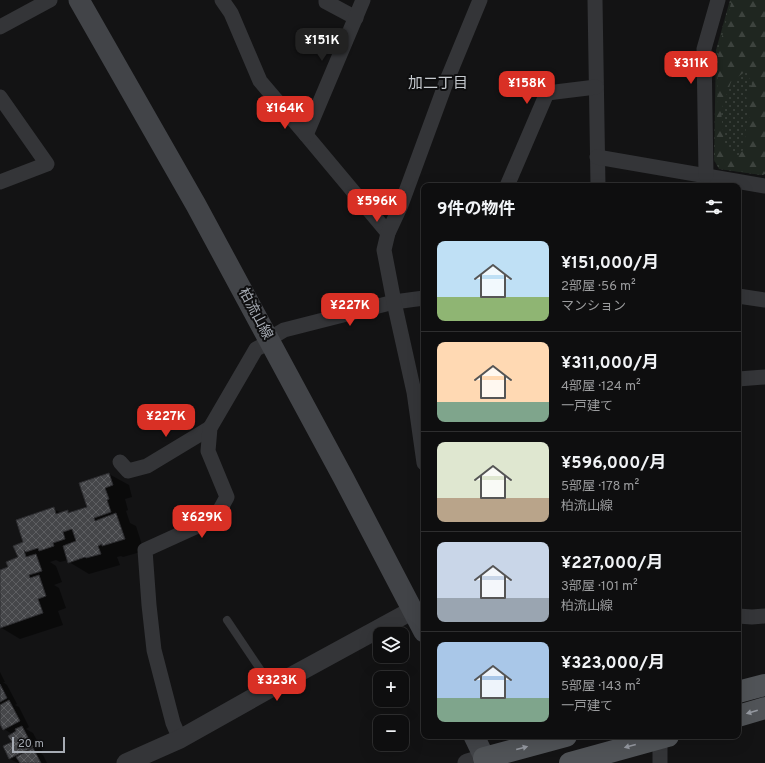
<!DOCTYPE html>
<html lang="ja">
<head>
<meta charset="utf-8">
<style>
  body { margin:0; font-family:Overpass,"Noto Sans JP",sans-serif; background:#1c1c1d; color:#f1f3f6; height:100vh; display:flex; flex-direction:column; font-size:15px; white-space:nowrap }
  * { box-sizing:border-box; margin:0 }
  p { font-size:13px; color:#9b9c9e }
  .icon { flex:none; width:22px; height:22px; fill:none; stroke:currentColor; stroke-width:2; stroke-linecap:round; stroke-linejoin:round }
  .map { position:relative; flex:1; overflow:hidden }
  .sheet { position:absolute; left:421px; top:183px; width:320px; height:556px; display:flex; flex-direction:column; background:#0e0e0f; border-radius:8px; box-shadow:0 4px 16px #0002,0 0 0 1px #2e2e2f }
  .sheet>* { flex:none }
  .tools { position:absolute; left:373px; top:627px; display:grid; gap:8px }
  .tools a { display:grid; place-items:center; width:36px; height:36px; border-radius:8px; background:#0e0e0f; box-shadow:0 4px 16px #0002,0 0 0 1px #2e2e2f; font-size:20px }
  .scale { position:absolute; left:12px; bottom:10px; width:53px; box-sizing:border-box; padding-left:4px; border:2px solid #a6abb3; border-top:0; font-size:11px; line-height:14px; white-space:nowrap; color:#a6abb3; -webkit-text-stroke:3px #0e0e0f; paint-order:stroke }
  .price { position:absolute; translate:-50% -34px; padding:0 9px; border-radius:8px; background:#d93025; color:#fff; font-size:13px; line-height:26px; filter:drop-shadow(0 1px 2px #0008) }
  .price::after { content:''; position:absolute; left:50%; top:24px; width:12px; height:9px; margin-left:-6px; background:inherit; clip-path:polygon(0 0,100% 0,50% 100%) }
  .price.on { background:#222; color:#fff }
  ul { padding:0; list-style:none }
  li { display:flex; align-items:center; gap:12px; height:100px; padding:0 16px }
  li+li { border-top:1px solid #2e2e2f }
  li span { display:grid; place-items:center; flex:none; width:112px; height:80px; border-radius:8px; color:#555 }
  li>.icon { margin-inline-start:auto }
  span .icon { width:48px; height:48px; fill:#fffc; stroke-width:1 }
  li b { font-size:17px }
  h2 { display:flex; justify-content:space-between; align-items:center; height:48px; padding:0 16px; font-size:17px }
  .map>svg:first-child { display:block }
</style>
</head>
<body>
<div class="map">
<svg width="765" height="763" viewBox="0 0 765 763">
  <defs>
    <pattern id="green-dots" width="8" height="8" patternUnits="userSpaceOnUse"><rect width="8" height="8" fill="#1f2620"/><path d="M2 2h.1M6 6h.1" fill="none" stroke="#3d433e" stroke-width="1.8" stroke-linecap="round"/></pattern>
    <pattern id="forest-firs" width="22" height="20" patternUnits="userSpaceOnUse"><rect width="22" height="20" fill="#1f2620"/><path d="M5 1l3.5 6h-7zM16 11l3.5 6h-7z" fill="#3d433e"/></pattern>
    <pattern id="building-cross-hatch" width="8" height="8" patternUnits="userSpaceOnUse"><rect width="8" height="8" fill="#454649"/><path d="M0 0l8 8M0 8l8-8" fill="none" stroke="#5d5e61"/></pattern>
  </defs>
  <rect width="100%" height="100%" fill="#131314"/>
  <path fill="url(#green-dots)" d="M730,0H765L761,175L719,169L714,160L716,50Z"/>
  <path fill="url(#forest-firs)" fill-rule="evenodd" d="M732,0H765V174L763,175L721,169L716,161L718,51ZM746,71L752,84L746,96L750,115L746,127L744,149L737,157L728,149L724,141L721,111L731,82Z"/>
  <g fill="#0007">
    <path d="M109,474L129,485L132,497L125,499L128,510L126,511L130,523L136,526L144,551L123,557L121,556L117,557L120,565L89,574L69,562L68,560L60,562L56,560L50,562L56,566L62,582L54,585L59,588L66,608L58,611L63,625L20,639L0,627V571L9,568L19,558L25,543L53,509L62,513L67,511L71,513L88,508Z"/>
    <path d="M0,672L5,682H3L7,685L17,704L15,705L19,707L29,727L26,729L33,733L43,752L41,754L43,755L47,763H18L10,759L13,742L12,734L4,729L0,722Z"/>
  </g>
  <g fill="url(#building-cross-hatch)" stroke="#2d2d30">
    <path d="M109,473L113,485L105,488L109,499L107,500L111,512L94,518L95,521L116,513L125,539L102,546V544L98,546L101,554L86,558L85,557L68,563L63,546L76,541L72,529L63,532L65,539L53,543L54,546L39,551L38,548L26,552L24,550L26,557L36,554L42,571L29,575L30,578L39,575L46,596L38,599L43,613L0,628V570L8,567L6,562L18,557L13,546L23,542L16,520L54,507L56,514L68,510V513L87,507L79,483Z"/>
    <path d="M0,684L7,698L0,702Z"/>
    <path d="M9,700L20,721L3,730L0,724V705Z"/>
    <path d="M22,726L33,747L9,759L3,746L12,742L8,736L16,731L15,729Z"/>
    <path d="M33,748L41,763H20L16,757Z"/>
  </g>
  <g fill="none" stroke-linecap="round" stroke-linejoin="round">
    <path stroke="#343538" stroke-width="8" d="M227,620L272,687"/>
    <g stroke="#343538" stroke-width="15">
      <path d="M222,0L231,13L260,81L306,135L388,233"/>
      <path d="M326,0V2L356,18"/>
      <path d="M595,0L598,186"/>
      <path d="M0,27L50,0"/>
      <path d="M0,97L47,164L0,182"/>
      <path d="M306,135L363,0"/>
      <path d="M597,157L765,186"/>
      <path d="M706,175L704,49L718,0"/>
      <path d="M507,186L547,93L596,87"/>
      <path d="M738,296L765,300"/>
      <path d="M269,339L284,330L394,302L424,298"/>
      <path d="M738,379L765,377"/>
      <path d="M120,462L128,471L147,466L210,428"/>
      <path d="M424,463L414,392L394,302L384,250L388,233L401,205L447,80L480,0"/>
      <path d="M738,616L752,617L765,616"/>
      <path d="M180,739L173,723L154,650L149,605L145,550L200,525L217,515L227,497L208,451L210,428L256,349L270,342"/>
      <path d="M658,739L660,748V763"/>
    </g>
    <g stroke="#343538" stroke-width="19">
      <path d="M126,763L180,739L292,676L413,610"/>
      <path d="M467,763L484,758"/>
    </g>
    <g stroke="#424448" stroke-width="21">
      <path d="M79,0L196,205L344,479L424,632"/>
      <path d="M474,736L487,763"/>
    </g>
    <g stroke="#505357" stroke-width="22">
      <path d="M738,692L765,685"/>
      <path d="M738,716L765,708"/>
      <path d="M484,758L566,736"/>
      <path d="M570,763L668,736"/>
    </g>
  </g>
  <defs><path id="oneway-solid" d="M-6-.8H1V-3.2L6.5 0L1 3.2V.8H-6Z"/></defs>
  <g fill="#9599a1">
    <use href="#oneway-solid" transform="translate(752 712) rotate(164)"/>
    <use href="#oneway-solid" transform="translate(630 746) rotate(165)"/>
    <use href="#oneway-solid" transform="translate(522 748) rotate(-15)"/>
  </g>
  <g text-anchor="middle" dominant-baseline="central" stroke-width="4" stroke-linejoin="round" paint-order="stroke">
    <g font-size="14" fill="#a6abb3" stroke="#0e0e0f">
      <text transform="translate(255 314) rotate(62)">柏流山線</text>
    </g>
    <g font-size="15" fill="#c6cacf" stroke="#0e0e0f">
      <text x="438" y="84">加二丁目</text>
    </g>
  </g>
</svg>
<div class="tools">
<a><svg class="icon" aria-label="layers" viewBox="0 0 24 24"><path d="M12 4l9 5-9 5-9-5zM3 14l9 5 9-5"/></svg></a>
<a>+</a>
<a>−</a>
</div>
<div class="scale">20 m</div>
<b class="price on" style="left:322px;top:62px">¥151K</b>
<b class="price" style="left:691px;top:85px">¥311K</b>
<b class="price" style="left:527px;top:105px">¥158K</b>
<b class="price" style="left:285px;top:130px">¥164K</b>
<b class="price" style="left:377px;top:223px">¥596K</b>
<b class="price" style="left:350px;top:327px">¥227K</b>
<b class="price" style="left:166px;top:438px">¥227K</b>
<b class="price" style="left:202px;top:539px">¥629K</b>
<b class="price" style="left:277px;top:702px">¥323K</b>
<section class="sheet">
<h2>9件の物件<svg class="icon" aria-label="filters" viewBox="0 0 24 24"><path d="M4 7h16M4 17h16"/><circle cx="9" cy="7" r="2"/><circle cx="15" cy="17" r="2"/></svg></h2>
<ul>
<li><span style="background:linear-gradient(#bfe0f5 70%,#8fb573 0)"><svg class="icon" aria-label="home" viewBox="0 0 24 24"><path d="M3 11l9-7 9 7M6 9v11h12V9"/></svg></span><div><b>¥151,000/月</b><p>2部屋 · 56 m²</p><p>マンション</p></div></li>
<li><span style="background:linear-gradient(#ffd9b3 75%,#7fa58c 0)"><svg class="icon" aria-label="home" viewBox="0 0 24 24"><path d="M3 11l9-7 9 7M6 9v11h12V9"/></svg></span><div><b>¥311,000/月</b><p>4部屋 · 124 m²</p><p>一戸建て</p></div></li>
<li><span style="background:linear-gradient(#dfe7d0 70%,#b9a48a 0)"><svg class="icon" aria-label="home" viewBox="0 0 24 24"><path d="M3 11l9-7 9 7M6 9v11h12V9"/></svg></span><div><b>¥596,000/月</b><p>5部屋 · 178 m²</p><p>柏流山線</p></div></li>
<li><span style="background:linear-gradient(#c9d6e8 70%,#9aa5b1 0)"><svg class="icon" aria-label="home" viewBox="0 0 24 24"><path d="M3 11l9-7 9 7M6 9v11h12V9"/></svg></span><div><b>¥227,000/月</b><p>3部屋 · 101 m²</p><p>柏流山線</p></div></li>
<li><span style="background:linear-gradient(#a9c7e8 70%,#7fa58c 0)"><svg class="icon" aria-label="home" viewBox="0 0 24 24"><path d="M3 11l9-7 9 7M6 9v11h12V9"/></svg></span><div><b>¥323,000/月</b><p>5部屋 · 143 m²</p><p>一戸建て</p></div></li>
</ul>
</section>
</div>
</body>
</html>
